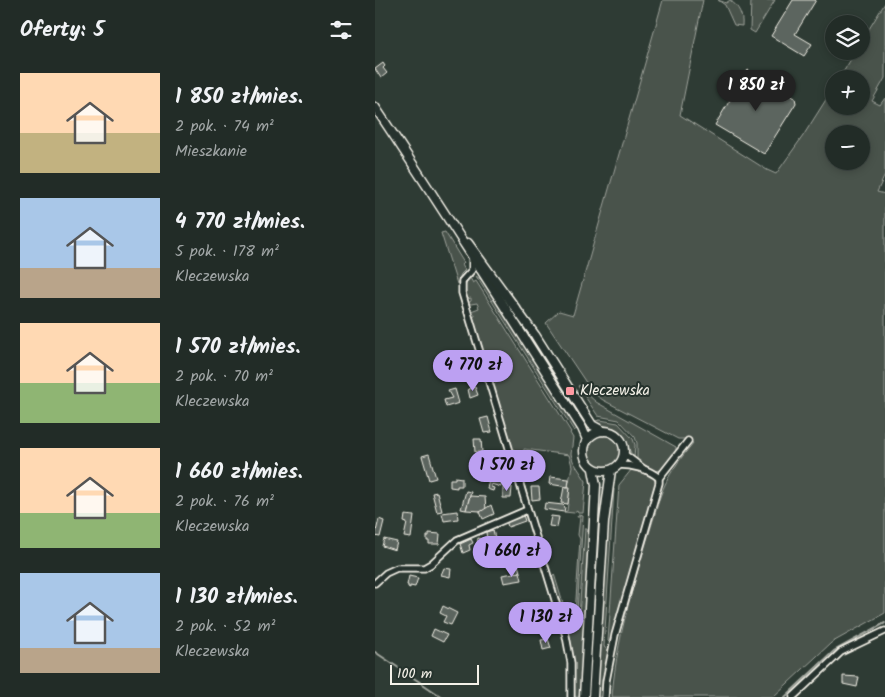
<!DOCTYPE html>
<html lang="pl">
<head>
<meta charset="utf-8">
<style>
  body { margin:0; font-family:Kalam,sans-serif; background:#2a342f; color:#f1f3f6; height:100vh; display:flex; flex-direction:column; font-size:19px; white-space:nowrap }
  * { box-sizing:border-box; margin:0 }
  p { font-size:16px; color:#a2a7a7 }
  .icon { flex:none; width:28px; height:28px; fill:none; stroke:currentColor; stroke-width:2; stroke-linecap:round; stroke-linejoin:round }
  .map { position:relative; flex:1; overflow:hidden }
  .side { display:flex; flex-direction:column; background:#222c27; width:375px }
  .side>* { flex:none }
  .buttons { position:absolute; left:450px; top:15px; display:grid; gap:10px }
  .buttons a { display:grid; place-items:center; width:45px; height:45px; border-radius:50%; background:#222c27; box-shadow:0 2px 8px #0003,0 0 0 1px #3f4844; font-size:25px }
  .scale { position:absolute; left:15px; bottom:12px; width:89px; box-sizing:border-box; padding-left:5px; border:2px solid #f4f1e8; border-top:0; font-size:14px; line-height:18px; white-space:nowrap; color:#f4f1e8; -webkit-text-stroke:4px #26332d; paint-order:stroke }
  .price { position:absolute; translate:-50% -42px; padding:0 11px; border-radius:18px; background:#bca0f2; color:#111; font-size:16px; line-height:32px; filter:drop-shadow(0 1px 2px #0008) }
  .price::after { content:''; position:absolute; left:50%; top:30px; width:15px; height:11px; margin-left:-8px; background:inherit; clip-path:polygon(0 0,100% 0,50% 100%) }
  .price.current { background:#222; color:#fff }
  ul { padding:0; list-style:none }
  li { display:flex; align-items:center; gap:15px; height:125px; padding:0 20px }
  li span { display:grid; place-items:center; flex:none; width:140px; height:100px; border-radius:0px; color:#555 }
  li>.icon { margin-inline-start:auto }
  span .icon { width:60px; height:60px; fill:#fffc; stroke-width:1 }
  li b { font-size:21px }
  h2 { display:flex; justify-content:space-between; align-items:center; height:60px; padding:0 20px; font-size:21px }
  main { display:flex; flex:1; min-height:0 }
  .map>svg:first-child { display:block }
</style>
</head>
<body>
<main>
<section class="side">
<h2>Oferty: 5<svg class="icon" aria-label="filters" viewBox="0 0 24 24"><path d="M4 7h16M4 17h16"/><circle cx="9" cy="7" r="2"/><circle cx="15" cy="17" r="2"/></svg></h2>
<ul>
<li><span style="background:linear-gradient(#ffd9b3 60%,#c2b280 0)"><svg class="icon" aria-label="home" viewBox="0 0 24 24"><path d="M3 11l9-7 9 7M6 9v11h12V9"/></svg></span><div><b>1 850 zł/mies.</b><p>2 pok. · 74 m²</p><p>Mieszkanie</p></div></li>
<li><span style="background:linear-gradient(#a9c7e8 70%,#b9a48a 0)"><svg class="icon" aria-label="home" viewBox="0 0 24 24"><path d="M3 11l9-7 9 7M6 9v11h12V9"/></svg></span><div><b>4 770 zł/mies.</b><p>5 pok. · 178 m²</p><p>Kleczewska</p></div></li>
<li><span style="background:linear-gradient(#ffd9b3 60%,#8fb573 0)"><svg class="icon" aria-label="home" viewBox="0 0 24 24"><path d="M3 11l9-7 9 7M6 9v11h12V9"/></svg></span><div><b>1 570 zł/mies.</b><p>2 pok. · 70 m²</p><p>Kleczewska</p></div></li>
<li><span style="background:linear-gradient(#ffd9b3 65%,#8fb573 0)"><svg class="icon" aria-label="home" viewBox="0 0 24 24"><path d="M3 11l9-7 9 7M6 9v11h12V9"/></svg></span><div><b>1 660 zł/mies.</b><p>2 pok. · 76 m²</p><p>Kleczewska</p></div></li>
<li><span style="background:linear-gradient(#a9c7e8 75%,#b9a48a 0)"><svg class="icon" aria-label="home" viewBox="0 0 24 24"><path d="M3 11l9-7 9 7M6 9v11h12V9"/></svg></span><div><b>1 130 zł/mies.</b><p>2 pok. · 52 m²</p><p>Kleczewska</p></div></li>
</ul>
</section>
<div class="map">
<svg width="510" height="697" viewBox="0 0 510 697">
  <rect width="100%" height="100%" fill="#2e3b34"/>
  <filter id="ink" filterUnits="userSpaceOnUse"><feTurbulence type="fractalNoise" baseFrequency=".02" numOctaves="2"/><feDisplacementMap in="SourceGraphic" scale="10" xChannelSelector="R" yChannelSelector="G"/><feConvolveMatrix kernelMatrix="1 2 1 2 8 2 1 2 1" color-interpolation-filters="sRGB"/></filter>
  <g filter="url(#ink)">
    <g fill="#48524c" stroke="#9ea29a" fill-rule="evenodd">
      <path d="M288,0H328L305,115L392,170L401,174L428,136L459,87V106H486V79H464L481,51H486V42L510,3V78L497,101L505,105L510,98V175L502,192L510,194V613L456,643L398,697H237C242,628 266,562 285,497C293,474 303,462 318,443L311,439H303L228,400L218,393L171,323L184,311L198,315ZM459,134H486V161H459Z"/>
      <path d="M343,0L351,3L355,0C364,7 368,15 367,26L359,25L350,5Z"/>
      <path d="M376,0H400L380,33L375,30Z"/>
      <path d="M70,232L89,263L87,265L90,270L86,274L82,284L66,233Z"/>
      <path d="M96,251L154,333L160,345L211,423L209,424L187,390L176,376Z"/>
      <path d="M98,276L95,278L98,283L101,281L196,432L195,433L198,438L196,454L198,461L211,481L208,513H203L202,511L199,513L189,512L192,511L195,488L193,487L197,466L194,455L149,449L146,473L156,508L154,506L117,386L123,381L121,377L114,376L117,374V372L113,373L96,318L100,316V314L95,315L96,311L104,308L102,303L96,304L93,303L96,301V298L92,299C90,289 88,282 98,276Z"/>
      <path d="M101,276L111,283L203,428L199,431Z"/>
      <path d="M205,385L211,393L221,402L301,447V450L287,470L280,471L262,460V443L260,437L244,420L223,416L203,386Z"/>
      <path d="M225,420L243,423L258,439L260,445L259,458C252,449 253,437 243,430C235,425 226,427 220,421Z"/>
      <circle cx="229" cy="451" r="16"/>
      <path d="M257,469L278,477L281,483L235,643L233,641L244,485Z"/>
      <path d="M225,487L230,488L225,523L214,697H212Z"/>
      <path d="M236,489H239L229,646L230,648L233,650L227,697H221L232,522Z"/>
      <path d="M203,515L208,516L202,613L200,619L191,623L176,578L179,574L193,620L198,617L200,614L205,539L203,535L205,517H202Z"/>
      <path d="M210,529H212L214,543L206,697H199L198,661L191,625L200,621L204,616Z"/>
    </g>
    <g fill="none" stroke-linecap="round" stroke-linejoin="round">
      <g stroke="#a4a8a0" stroke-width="2">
        <path d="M0,652L67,697"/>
        <path d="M410,697L459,651L510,623"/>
      </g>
    </g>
    <g fill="#5c655e" stroke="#f4f1e8">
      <path d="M418,0H441L420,34L437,44L429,56L396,36Z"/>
      <path d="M8,63L10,66L8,68L12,73L6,78L0,69Z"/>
      <path d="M373,70L420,98L421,103L389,154L340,125Z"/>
      <path d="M100,387L103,395L95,398L93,389Z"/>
      <path d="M80,389L84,403L71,407L69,400L77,398L73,391Z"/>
      <path d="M113,417L117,432L109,433L105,419Z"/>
      <path d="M99,439H106L107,452H100Z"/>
      <path d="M54,454L61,478L54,480L47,456Z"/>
      <path d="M80,477L87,478V486H82V488L75,487V479H80Z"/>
      <path d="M175,477L194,479L193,487L174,484Z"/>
      <path d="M114,479L127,482L126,487L116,484V487L119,488L118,491L112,489Z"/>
      <path d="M128,487H137L136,498H128Z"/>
      <path d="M156,487H164L165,499L157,500Z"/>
      <path d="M189,487H195L193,504L186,503Z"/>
      <path d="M91,491L96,492L91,510L86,509Z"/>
      <path d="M62,492L67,511L62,512L57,493Z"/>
      <path d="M95,496L110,497L111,510L105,512V511L91,510Z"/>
      <path d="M170,503L188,505L190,507L189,512L169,509Z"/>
      <path d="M116,505L119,514L108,519L105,512Z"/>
      <path d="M82,511L83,519L69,521L67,513Z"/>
      <path d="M30,515L39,516L36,538L29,537L32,523L29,522Z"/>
      <path d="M148,515L150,521L133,527L131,520Z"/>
      <path d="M176,516L184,517L182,527L174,526Z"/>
      <path d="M4,519L9,521L5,537L0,536Z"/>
      <path d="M118,530L120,538L112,540L111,532Z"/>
      <path d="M54,533L65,534L64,544H54V541H52V536H54Z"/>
      <path d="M103,538L107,539L106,550H112V556L101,555Z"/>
      <path d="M9,539L22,542L20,550L7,546Z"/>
      <path d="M96,539L98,543L94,545L95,550L88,553L85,544Z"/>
      <path d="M153,539L157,550L146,553L143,542Z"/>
      <path d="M140,554L145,572L140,573L135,556Z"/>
      <path d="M69,568L76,569L75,577L66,575Z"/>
      <path d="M145,572L147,580L129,583L127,575Z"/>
      <path d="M34,576L43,578L40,587L35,586V588L33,587V585H32Z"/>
      <path d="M68,606L82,613L76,625L68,622L71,616L65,613Z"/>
      <path d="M59,629L72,635L68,642L56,636Z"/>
      <path d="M173,639L176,648L168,650L166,640Z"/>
      <path d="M468,676L484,677L482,687L468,684Z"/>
    </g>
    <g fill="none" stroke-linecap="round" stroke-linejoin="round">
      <g stroke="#f4f1e8" stroke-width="9">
        <g id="street">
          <path d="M97,258V270L87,281V293L191,636L196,663V697"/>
          <path d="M249,454L270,470"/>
          <path d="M244,465C257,465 274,469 284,478"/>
          <path d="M0,583L11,573L22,568H49L56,564L82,540L152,510"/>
          <path d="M230,697L231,681L240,635L284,483V478L313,441"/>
          <path d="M418,697L466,652L510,631"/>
        </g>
      </g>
      <g stroke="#f4f1e8" stroke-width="11">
        <g id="secondary">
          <path d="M0,107C71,213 138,321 207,428L212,440"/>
          <path d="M93,243L160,335L217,425L228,431"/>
          <circle cx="229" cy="451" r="20"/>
          <path d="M209,697L221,485L218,469"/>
          <path d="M218,697L229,522L236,470"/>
        </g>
      </g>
      <use href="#street" stroke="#26332d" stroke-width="5.5"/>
      <use href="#secondary" stroke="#26332d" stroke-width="8"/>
    </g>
  </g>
  <rect fill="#ff9aa2" stroke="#26332d" stroke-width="2" x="190" y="386" width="10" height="10" rx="2.5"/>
  <g text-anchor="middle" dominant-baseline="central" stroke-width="4" stroke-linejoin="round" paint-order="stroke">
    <g font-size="15" fill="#f4f1e8" stroke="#26332d" text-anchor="start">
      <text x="205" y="391">Kleczewska</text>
    </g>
  </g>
</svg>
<div class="buttons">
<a><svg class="icon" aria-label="layers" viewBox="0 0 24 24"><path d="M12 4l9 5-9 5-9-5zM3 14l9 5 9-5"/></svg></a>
<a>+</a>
<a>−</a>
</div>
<div class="scale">100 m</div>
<b class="price current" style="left:381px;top:112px">1 850 zł</b>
<b class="price" style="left:98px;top:392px">4 770 zł</b>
<b class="price" style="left:132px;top:492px">1 570 zł</b>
<b class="price" style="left:137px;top:578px">1 660 zł</b>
<b class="price" style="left:171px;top:644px">1 130 zł</b>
</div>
</main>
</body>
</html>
